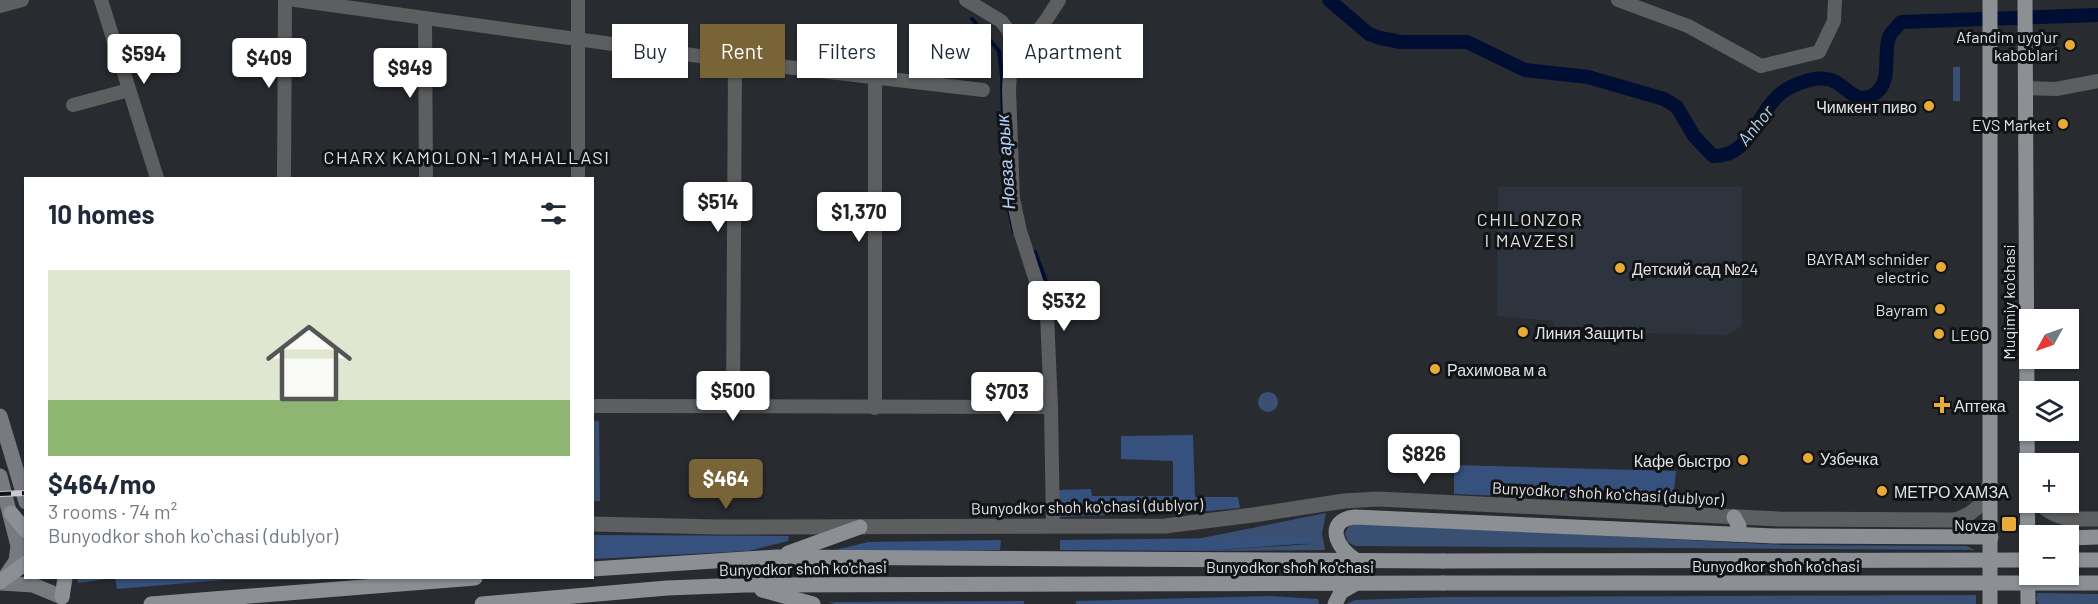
<!DOCTYPE html>
<html lang="en">
<head>
<meta charset="utf-8">
<style>
  body { margin:0; font-family:Barlow,sans-serif; background:#f2f2f3; color:#1f2937; height:100vh; display:flex; flex-direction:column; font-size:22px; white-space:nowrap }
  * { box-sizing:border-box; margin:0 }
  p { font-size:20px; color:#747a83 }
  .icon { flex:none; width:33px; height:33px; fill:none; stroke:currentColor; stroke-width:2; stroke-linecap:round; stroke-linejoin:round }
  .map { position:relative; flex:1; overflow:hidden }
  .details { position:absolute; left:24px; top:177px; width:570px; height:402px; display:flex; flex-direction:column; background:#fff; border-radius:0px; box-shadow:0 2px 4px #0004 }
  .details>* { flex:none }
  .banner { position:absolute; left:612px; top:24px; width:570px; height:54px; display:flex; gap:12px }
  .needle { width:39px; rotate:230deg }
  .controls { position:absolute; left:2019px; top:309px; display:grid; gap:12px }
  .controls a { display:grid; place-items:center; width:60px; height:60px; border-radius:0px; background:#fff; box-shadow:0 2px 4px #0004; font-size:30px }
  .price { position:absolute; translate:-50% -51px; padding:0 14px; border-radius:6px; background:#fff; color:#222; font-size:20px; line-height:39px; filter:drop-shadow(0 2px 3px #0008) }
  .price::after { content:''; position:absolute; left:50%; top:36px; width:18px; height:14px; margin-left:-9px; background:inherit; clip-path:polygon(0 0,100% 0,50% 100%) }
  .price.current { background:#796437; color:#fff }
  ul { padding:0; list-style:none }
  li { display:grid; align-content:center; gap:12px; height:318px; padding:0 24px }
  li+li { border-top:2px solid #e0e1e3 }
  li span { display:grid; place-items:center; height:186px; border-radius:0px; color:#555 }
  li>.icon { margin-inline-start:auto }
  span .icon { width:108px; height:108px; fill:#fffc; stroke-width:1 }
  li b { font-size:26px }
  h2 { display:flex; justify-content:space-between; align-items:center; height:72px; padding:0 24px; font-size:26px }
  .chip { padding:0 21px; border-radius:0px; background:#fff; box-shadow:0 2px 4px #0004; font-size:21px; line-height:54px }
  .chip.current { background:#796437; color:#fff }
  .map>svg:first-child { display:block }
</style>
</head>
<body>
<div class="map">
<svg width="2098" height="604" viewBox="0 0 2098 604">
  <rect width="100%" height="100%" fill="#282b30"/>
  <path fill="#2d343e" d="M1498,187H1742V326L1728,335L1559,331L1552,321L1497,316Z"/>
  <g fill="#3a5073">
    <rect x="1953" y="67" width="7" height="34"/>
    <circle cx="1268" cy="402" r="10"/>
    <path d="M592,421H599L600,501H593Z"/>
    <path d="M1326,513L1322,533L1325,550L1202,551L1312,544L1197,539Z"/>
    <path d="M1354,523L1783,545L1966,546L1975,550L1355,546L1348,542L1345,534L1348,527Z"/>
    <path d="M2037,593L2098,594V604H2039L2036,600Z"/>
    <path d="M1976,595V604H1346L1355,600L1444,597Z"/>
  </g>
  <g fill="#36517d">
    <path d="M1193,435L1195,497H1238L1240,508L1208,511L1058,517V490L1091,489L1092,496H1173V461L1121,459V436Z"/>
    <path d="M1454,465L1676,471L1673,503L1454,494Z"/>
    <path d="M593,535L789,536L788,541L748,551L593,559Z"/>
    <path d="M1312,537V543L1202,551L1060,550V540Z"/>
    <path d="M1001,540L1000,550L827,552L868,542Z"/>
    <path d="M77,578H326L318,580H222L117,589L115,578L78,583Z"/>
    <path d="M1270,596L1318,599L1319,604H1076V601Z"/>
    <path d="M1024,601V604H835L828,602Z"/>
  </g>
  <g fill="none" stroke-linecap="round" stroke-linejoin="round">
    <g stroke="#000e33" stroke-width="4">
      <path d="M972,19L999,51L1002,76L1004,188L1014,232"/>
      <path d="M1029,252H1035L1052,297"/>
    </g>
    <path stroke="#000e33" stroke-width="14" d="M1329,0L1369,34L1380,38L1401,42H1467L1525,70L1588,77L1664,99L1677,107L1694,136L1713,156C1756,157 1756,103 1791,87C1801,82 1816,77 1827,79C1845,81 1855,109 1876,93C1892,81 1883,54 1889,37C1891,32 1897,27 1901,22L2098,15"/>
    <g stroke="#5c5e60" stroke-width="14">
      <path d="M101,0L157,178"/>
      <path d="M295,0L735,61L983,90"/>
      <path d="M578,0V178"/>
      <path d="M966,0L1001,21L1008,30L1012,42L1009,90L1013,199L1020,231L1047,315L1051,407"/>
      <path d="M1618,0L1688,26L1761,66L1819,52L1834,21L1835,0"/>
      <path d="M0,6L22,0"/>
      <path d="M425,18L426,178"/>
      <path d="M1012,42C1041,35 1043,24 1059,0"/>
      <path d="M875,77V408"/>
      <path d="M2025,88L2056,89L2098,81"/>
      <path d="M73,105L129,90"/>
      <path d="M284,178L285,0"/>
      <path d="M592,406L1051,407L1053,526"/>
      <path d="M733,406L735,61"/>
    </g>
    <g stroke="#5c5e60" stroke-width="15">
      <path d="M2039,502C2054,521 2076,519 2098,519"/>
      <path d="M592,524L718,527L1165,526L1253,515L1344,501L1378,499L1779,519L1954,520C1973,515 1984,505 1989,486"/>
    </g>
    <g stroke="#777a7e" stroke-width="15">
      <path d="M0,416L26,502"/>
      <path d="M0,476L18,546L16,561L5,577"/>
      <path d="M0,583L33,585L62,597"/>
    </g>
    <g stroke="#8c9095" stroke-width="15">
      <path d="M2025,0L2028,604"/>
      <path d="M11,513L26,531"/>
      <path d="M1734,534L1739,526L1734,517"/>
      <path d="M2068,538L2098,537"/>
      <path d="M788,553L860,527"/>
      <path d="M1356,560C1336,549 1324,520 1355,517L1774,536L1991,537"/>
      <path d="M2068,560H2098"/>
      <path d="M592,569L777,557L1443,561"/>
      <path d="M0,582L26,563"/>
      <path d="M762,590L813,604"/>
      <path d="M62,597L65,578"/>
      <path d="M151,604L475,578"/>
      <path d="M482,604L667,588L745,585L1443,583"/>
      <path d="M1335,604L1341,592L1355,584"/>
      <path d="M1990,604V0"/>
    </g>
    <g stroke="#c9cbcf" stroke-width="6">
      <path id="rail" d="M0,494L26,493"/>
    </g>
    <use href="#rail" stroke="#121315" stroke-width="4" stroke-dasharray="11" stroke-linecap="butt"/>
    <g stroke="#8c9095" stroke-width="15">
      <path d="M1443,561L2030,560"/>
      <path d="M1443,583H2098"/>
    </g>
  </g>
  <g fill="#e8ab37" stroke="#121315" stroke-width="2">
    <circle cx="2070" cy="45" r="6"/>
    <circle cx="1929" cy="106" r="6"/>
    <circle cx="2063" cy="124" r="6"/>
    <circle cx="1941" cy="267" r="6"/>
    <circle cx="1620" cy="268" r="6"/>
    <circle cx="1940" cy="309" r="6"/>
    <circle cx="1523" cy="332" r="6"/>
    <circle cx="1939" cy="334" r="6"/>
    <circle cx="1435" cy="369" r="6"/>
    <path d="M1939 396h6v6h6v6h-6v6h-6v-6h-6v-6h6z"/>
    <circle cx="1808" cy="458" r="6"/>
    <circle cx="1743" cy="460" r="6"/>
    <circle cx="1882" cy="491" r="6"/>
    <rect x="2001" y="516" width="16" height="16" rx="3"/>
  </g>
  <g text-anchor="middle" dominant-baseline="central" stroke-width="6" stroke-linejoin="round" paint-order="stroke">
    <g font-size="16" fill="#e0e2e5" stroke="#121315" text-anchor="end">
      <text x="2058" y="36">Afandim uygʻur<tspan x="2058" dy="18">kaboblari</tspan></text>
      <text x="1917" y="106">Чимкент пиво</text>
      <text x="2051" y="124">EVS Market</text>
      <text x="1929" y="258">BAYRAM schnider<tspan x="1929" dy="18">electric</tspan></text>
      <text x="1632" y="268" text-anchor="start">Детский сад №24</text>
      <text x="1928" y="309">Bayram</text>
      <text x="1535" y="332" text-anchor="start">Линия Защиты</text>
      <text x="1951" y="334" text-anchor="start">LEGO</text>
      <text x="1447" y="369" text-anchor="start">Рахимова м а</text>
      <text x="1954" y="405" text-anchor="start">Аптека</text>
      <text x="1820" y="458" text-anchor="start">Узбечка</text>
      <text x="1731" y="460">Кафе быстро</text>
      <text x="1894" y="491" text-anchor="start">МЕТРО ХАМЗА</text>
      <text x="1996" y="524">Novza</text>
    </g>
    <g font-size="16" fill="#e0e2e5" stroke="#121315">
      <text transform="translate(2008 302) rotate(-90)">Muqimiy ko'chasi</text>
      <text transform="translate(1608 493) rotate(3)">Bunyodkor shoh koʻchasi (dublyor)</text>
      <text transform="translate(1087 506) rotate(-1)">Bunyodkor shoh koʻchasi (dublyor)</text>
      <text x="1776" y="565">Bunyodkor shoh ko'chasi</text>
      <text x="1290" y="566">Bunyodkor shoh ko'chasi</text>
      <text transform="translate(803 568) rotate(-1)">Bunyodkor shoh ko'chasi</text>
    </g>
    <g font-size="18" font-style="italic" fill="#b3cef8" stroke="#121315">
      <text transform="translate(1755 125) rotate(-51)">Anhor</text>
      <text transform="translate(1005 162) rotate(-94)">Новза арык</text>
    </g>
    <g font-size="18" letter-spacing="1.5" fill="#e0e2e5" stroke="#121315">
      <text x="467" y="157">CHARX KAMOLON-1 MAHALLASI</text>
      <text x="1530" y="219">CHILONZOR<tspan x="1530" dy="21">I MAVZESI</tspan></text>
    </g>
  </g>
</svg>
<div class="controls">
<a><svg class="needle" viewBox="-14 -14 28 28"><path d="M0-13l5 13h-10z" fill="#e53935"/><path d="M0 13l5-13h-10z" fill="#747a83"/></svg></a>
<a><svg class="icon" aria-label="layers" viewBox="0 0 24 24"><path d="M12 4l9 5-9 5-9-5zM3 14l9 5 9-5"/></svg></a>
<a>+</a>
<a>−</a>
</div>
<b class="price" style="left:144px;top:85px">$594</b>
<b class="price" style="left:269px;top:89px">$409</b>
<b class="price" style="left:410px;top:99px">$949</b>
<b class="price" style="left:718px;top:233px">$514</b>
<b class="price" style="left:859px;top:243px">$1,370</b>
<b class="price" style="left:1064px;top:332px">$532</b>
<b class="price" style="left:733px;top:422px">$500</b>
<b class="price" style="left:1007px;top:423px">$703</b>
<b class="price" style="left:1424px;top:485px">$826</b>
<b class="price current" style="left:726px;top:510px">$464</b>
<div class="banner">
<a class="chip">Buy</a>
<a class="chip current">Rent</a>
<a class="chip">Filters</a>
<a class="chip">New</a>
<a class="chip">Apartment</a>
</div>
<section class="details">
<h2>10 homes<svg class="icon" aria-label="filters" viewBox="0 0 24 24"><path d="M4 7h16M4 17h16"/><circle cx="9" cy="7" r="2"/><circle cx="15" cy="17" r="2"/></svg></h2>
<ul>
<li><span style="background:linear-gradient(#dfe7d0 70%,#8fb573 0)"><svg class="icon" aria-label="home" viewBox="0 0 24 24"><path d="M3 11l9-7 9 7M6 9v11h12V9"/></svg></span><div><b>$464/mo</b><p>3 rooms · 74 m²</p><p>Bunyodkor shoh koʻchasi (dublyor)</p></div></li>
</ul>
</section>
</div>
</body>
</html>
